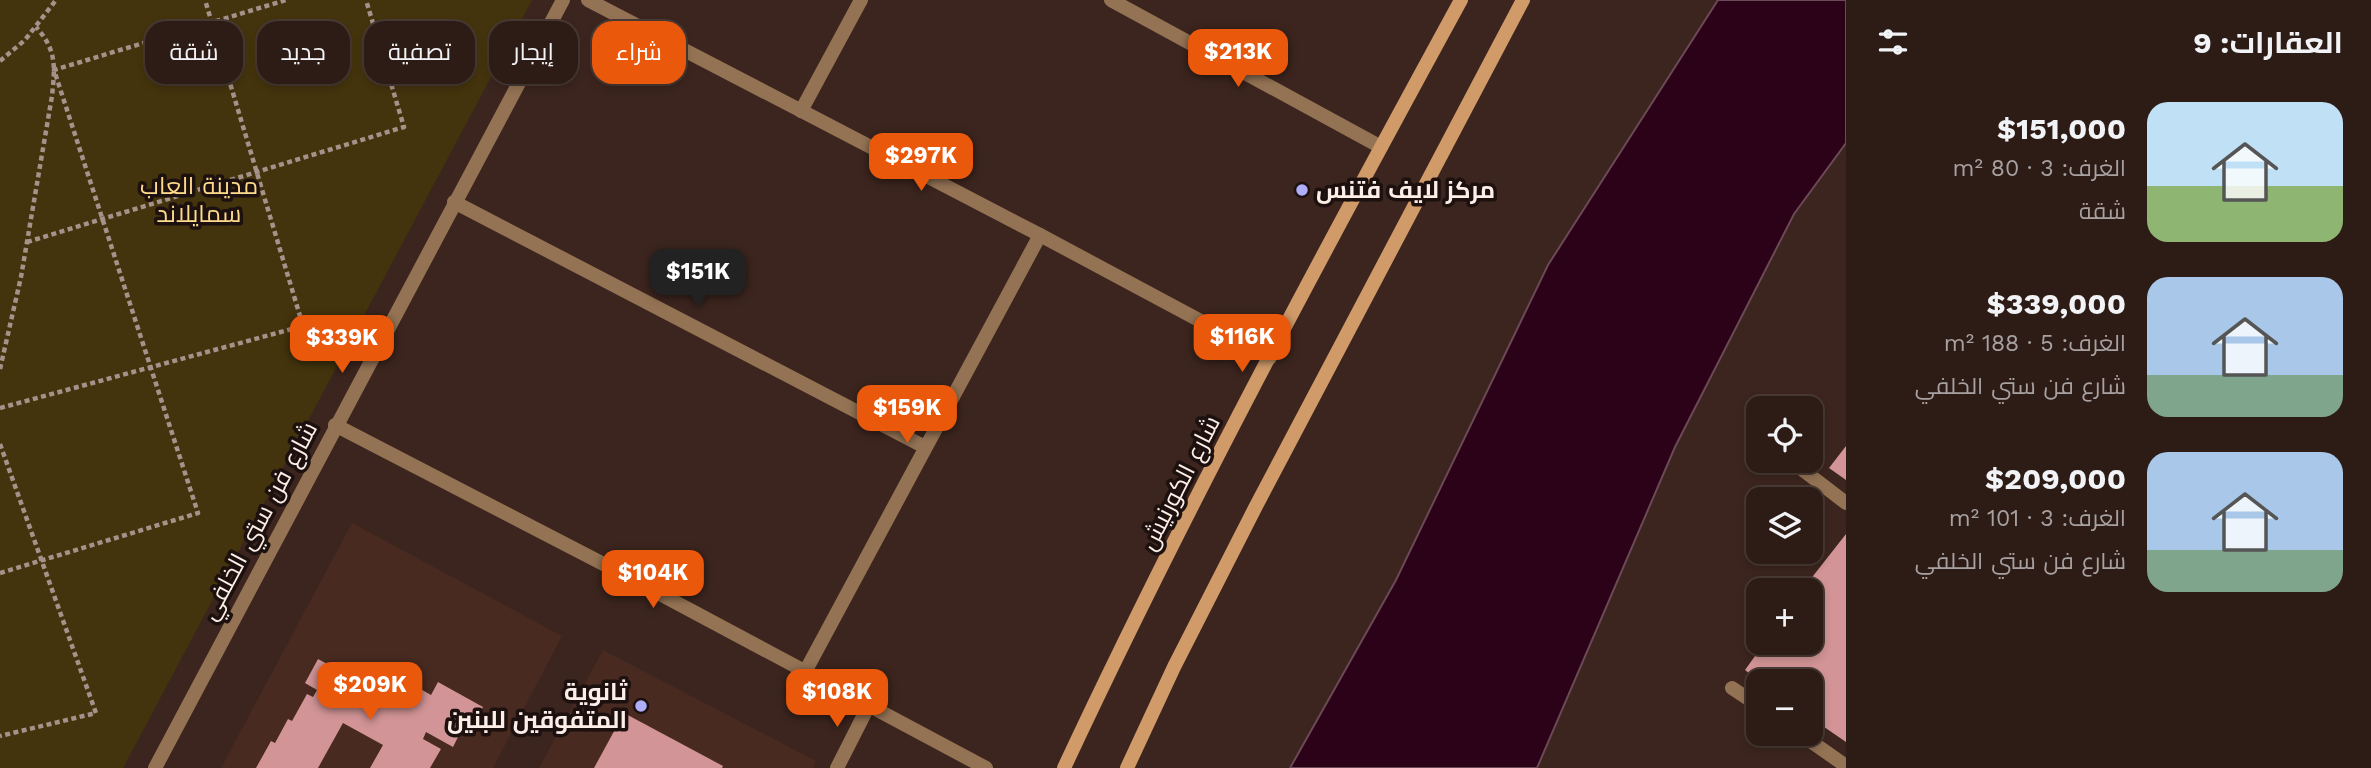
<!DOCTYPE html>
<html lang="ar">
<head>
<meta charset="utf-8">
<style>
  body { margin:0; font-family:"Work Sans",Cairo,sans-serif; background:#35251f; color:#f1f3f6; direction:rtl; height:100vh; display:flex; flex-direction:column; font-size:26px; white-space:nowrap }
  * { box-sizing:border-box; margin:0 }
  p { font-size:23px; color:#a7a1a1 }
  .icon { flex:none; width:38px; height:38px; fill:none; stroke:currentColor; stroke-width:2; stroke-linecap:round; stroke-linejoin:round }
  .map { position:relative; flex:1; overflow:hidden; direction:ltr }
  .drawer { display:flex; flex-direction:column; background:#2d1c16; width:525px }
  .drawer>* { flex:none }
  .banner { position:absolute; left:21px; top:21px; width:665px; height:63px; direction:rtl; display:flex; gap:14px }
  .fabs { position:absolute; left:1746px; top:396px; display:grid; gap:14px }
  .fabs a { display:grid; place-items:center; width:77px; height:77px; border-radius:14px; background:#2d1c16; box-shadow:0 4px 10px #0003,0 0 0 2px #483a35; font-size:35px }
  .price { position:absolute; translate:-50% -60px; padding:0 16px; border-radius:14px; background:#ea580c; color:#fff; font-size:23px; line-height:46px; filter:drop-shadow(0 2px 4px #0008) }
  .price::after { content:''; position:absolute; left:50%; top:42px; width:21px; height:16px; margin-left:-10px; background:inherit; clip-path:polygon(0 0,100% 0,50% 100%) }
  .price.current { background:#222; color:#fff }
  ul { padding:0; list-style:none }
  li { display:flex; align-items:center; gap:21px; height:175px; padding:0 28px }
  li span { display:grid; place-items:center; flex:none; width:196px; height:140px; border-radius:21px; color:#555 }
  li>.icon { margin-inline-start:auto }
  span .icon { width:84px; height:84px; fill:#fffc; stroke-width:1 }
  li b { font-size:30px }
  h2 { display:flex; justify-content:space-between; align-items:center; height:84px; padding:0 28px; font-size:30px }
  .pill { padding:0 24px; border-radius:21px; background:#2d1c16; box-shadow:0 4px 10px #0003,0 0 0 2px #483a35; font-size:24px; line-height:63px }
  .pill.current { background:#ea580c; color:#fff }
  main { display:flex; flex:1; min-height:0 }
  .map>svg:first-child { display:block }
</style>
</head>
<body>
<main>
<section class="drawer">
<h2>العقارات: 9<svg class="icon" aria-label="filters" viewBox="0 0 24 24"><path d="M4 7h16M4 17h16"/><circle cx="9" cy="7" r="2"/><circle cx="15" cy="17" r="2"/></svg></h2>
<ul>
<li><span style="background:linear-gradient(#bfe0f5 60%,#8fb573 0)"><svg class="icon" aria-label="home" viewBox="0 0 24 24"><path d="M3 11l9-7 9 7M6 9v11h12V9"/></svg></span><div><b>$151,000</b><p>الغرف: 3 · 80 m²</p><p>شقة</p></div></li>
<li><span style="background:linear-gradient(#a9c7e8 70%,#7fa58c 0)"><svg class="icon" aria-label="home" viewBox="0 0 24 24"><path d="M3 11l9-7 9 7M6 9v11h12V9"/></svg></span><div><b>$339,000</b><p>الغرف: 5 · 188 m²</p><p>شارع فن ستي الخلفي</p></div></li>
<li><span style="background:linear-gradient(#a9c7e8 70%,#7fa58c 0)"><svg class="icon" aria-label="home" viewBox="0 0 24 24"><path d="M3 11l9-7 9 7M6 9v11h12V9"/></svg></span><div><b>$209,000</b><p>الغرف: 3 · 101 m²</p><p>شارع فن ستي الخلفي</p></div></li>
</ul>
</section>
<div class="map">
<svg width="1846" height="768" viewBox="0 0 1846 768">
  <rect width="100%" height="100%" fill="#3c251e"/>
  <g fill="#482a20">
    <path d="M352,523L562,636L493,768H221Z"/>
    <path d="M603,650L816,761L813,768H539Z"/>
  </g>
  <path fill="#44340d" d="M0,0H532L123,768H0Z"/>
  <path fill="#2c0218" stroke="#6b4956" stroke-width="2" d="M1718,0H1846V143L1794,214L1675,447L1537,768H1290L1396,580L1548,265Z"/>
  <g fill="#d29496">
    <path d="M1846,446V480L1829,468Z"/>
    <path d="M1846,534V742L1811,718V681H1759L1745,670L1765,642H1811V590H1802Z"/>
    <path d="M318,659L399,703L410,683L431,695L438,682L483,707L469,733L462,729L453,747L426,732L423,739L441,749L430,768H370L383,745L343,723L318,768H256L271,741L275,743L288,719L292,721L307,694L313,697L317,690L305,683Z"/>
    <path d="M624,713L723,766L722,768H594Z"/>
  </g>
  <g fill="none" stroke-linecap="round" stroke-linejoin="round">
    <g stroke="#a5928b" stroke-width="4.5" stroke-dasharray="5 3.5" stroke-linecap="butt">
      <path d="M0,61L25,40L56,0"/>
      <path d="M27,242L404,127L366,0"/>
      <path d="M0,369L21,277L52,96C55,67 57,50 36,27"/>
      <path d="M0,408L303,326L205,0"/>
      <path d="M0,444L96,713L0,736"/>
      <path d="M0,573L198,513L54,70L286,0"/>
    </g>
    <g stroke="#947354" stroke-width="14">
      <path d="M588,0L1040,235L1270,358"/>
      <path d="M1111,0L1381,147"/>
      <path d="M801,111L861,0"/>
      <path d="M454,202L925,447"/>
      <path d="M335,425L617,571L986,768"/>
      <path d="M1799,467L1846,503"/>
      <path d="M805,672L1040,235"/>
      <path d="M1732,688L1759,706"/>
      <path d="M1799,733L1846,766"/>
      <path d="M155,768L563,0"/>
      <path d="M837,768L869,705"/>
    </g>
    <g stroke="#d09a69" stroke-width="14">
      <path d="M1064,768C1186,507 1323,253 1461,0"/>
      <path d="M1127,768L1174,667L1255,508L1523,0"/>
    </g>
  </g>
  <g fill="#aeaefb" stroke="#1c110e" stroke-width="2.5">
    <circle cx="1302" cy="190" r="7"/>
    <circle cx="641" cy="706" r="7"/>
  </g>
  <g text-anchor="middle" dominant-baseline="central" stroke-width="7" stroke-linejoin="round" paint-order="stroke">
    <g font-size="24" fill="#fedb8c" stroke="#1c110e">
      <text x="199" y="186">مدينة العاب<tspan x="199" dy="28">سمايلاند</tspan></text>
    </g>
    <g font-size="24" font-weight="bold" fill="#feeee8" stroke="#1c110e" text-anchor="start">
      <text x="1316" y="190">مركز لايف فتنس</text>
      <text x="627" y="692" text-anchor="end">ثانوية<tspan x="627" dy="28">المتفوقين للبنين</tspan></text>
    </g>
    <g font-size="24" fill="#feeee8" stroke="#1c110e">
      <text transform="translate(1180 483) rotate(-63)">شارع الكورنيش</text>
      <text transform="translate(259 521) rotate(-62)">شارع فن ستي الخلفي</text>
    </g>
  </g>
</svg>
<div class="fabs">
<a><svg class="icon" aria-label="locate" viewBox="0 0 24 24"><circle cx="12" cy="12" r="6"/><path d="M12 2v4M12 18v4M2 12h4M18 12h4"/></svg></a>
<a><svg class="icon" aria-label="layers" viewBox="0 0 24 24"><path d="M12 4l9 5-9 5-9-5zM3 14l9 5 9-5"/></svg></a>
<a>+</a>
<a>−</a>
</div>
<b class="price" style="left:1238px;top:89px">$213K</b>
<b class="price" style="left:921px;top:193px">$297K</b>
<b class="price current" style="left:698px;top:309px">$151K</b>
<b class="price" style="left:1242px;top:374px">$116K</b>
<b class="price" style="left:342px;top:375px">$339K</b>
<b class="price" style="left:907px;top:445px">$159K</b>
<b class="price" style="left:653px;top:610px">$104K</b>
<b class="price" style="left:370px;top:722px">$209K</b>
<b class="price" style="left:837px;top:729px">$108K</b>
<div class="banner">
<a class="pill current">شراء</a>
<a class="pill">إيجار</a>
<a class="pill">تصفية</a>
<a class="pill">جديد</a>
<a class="pill">شقة</a>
</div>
</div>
</main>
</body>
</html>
